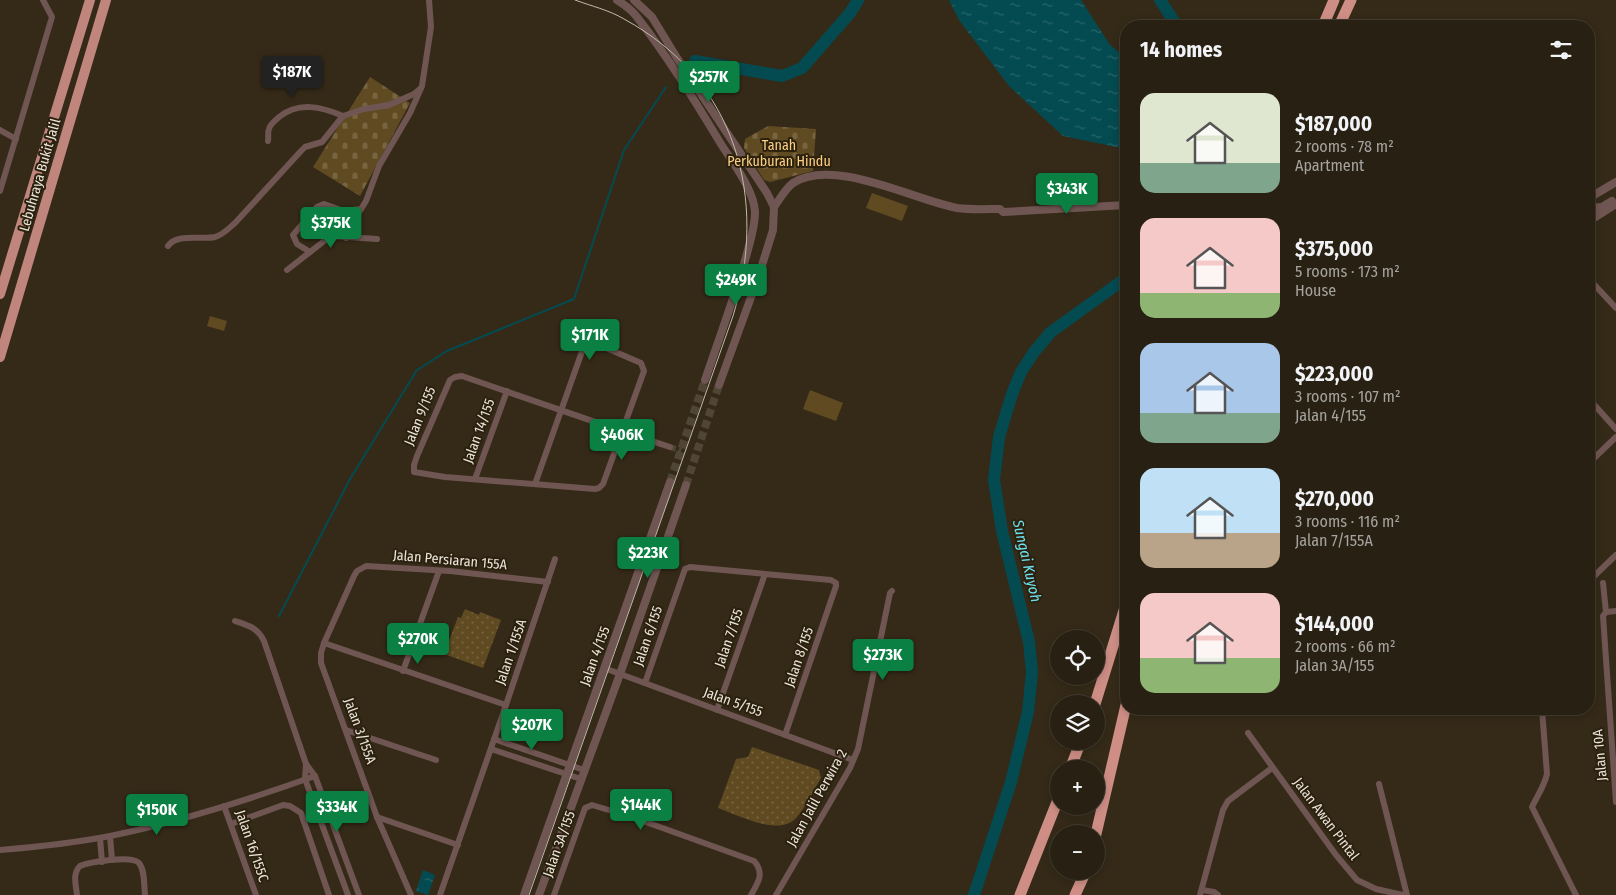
<!DOCTYPE html>
<html lang="en">
<head>
<meta charset="utf-8">
<style>
  body { margin:0; font-family:"Fira Sans Condensed",sans-serif; background:#30281b; color:#f1f3f6; height:100vh; display:flex; flex-direction:column; font-size:19px; white-space:nowrap }
  * { box-sizing:border-box; margin:0 }
  p { font-size:16px; color:#a5a39f }
  .icon { flex:none; width:28px; height:28px; fill:none; stroke:currentColor; stroke-width:2; stroke-linecap:round; stroke-linejoin:round }
  .map { position:relative; flex:1; overflow:hidden }
  .drawer { position:absolute; left:1120px; top:20px; width:475px; height:695px; display:flex; flex-direction:column; background:#282012; border-radius:20px; box-shadow:0 2px 8px #0003,0 0 0 1px #443e32 }
  .drawer>* { flex:none }
  .buttons { position:absolute; left:1050px; top:630px; display:grid; gap:10px }
  .buttons a { display:grid; place-items:center; width:55px; height:55px; border-radius:50%; background:#282012; box-shadow:0 2px 8px #0003,0 0 0 1px #443e32; font-size:25px }
  .price { position:absolute; translate:-50% -42px; padding:0 11px; border-radius:5px; background:#0b8043; color:#fff; font-size:16px; line-height:32px; filter:drop-shadow(0 1px 2px #0008) }
  .price::after { content:''; position:absolute; left:50%; top:30px; width:15px; height:11px; margin-left:-8px; background:inherit; clip-path:polygon(0 0,100% 0,50% 100%) }
  .price.selected { background:#222; color:#fff }
  ul { padding:0; list-style:none }
  li { display:flex; align-items:center; gap:15px; height:125px; padding:0 20px }
  li span { display:grid; place-items:center; flex:none; width:140px; height:100px; border-radius:15px; color:#555 }
  li>.icon { margin-inline-start:auto }
  span .icon { width:60px; height:60px; fill:#fffc; stroke-width:1 }
  li b { font-size:21px }
  h2 { display:flex; justify-content:space-between; align-items:center; height:60px; padding:0 20px; font-size:21px }
  .map>svg:first-child { display:block }
</style>
</head>
<body>
<div class="map">
<svg width="1616" height="895" viewBox="0 0 1616 895">
  <defs>
    <pattern id="green-dots" width="8" height="8" patternUnits="userSpaceOnUse" patternTransform="scale(1.25)"><rect width="8" height="8" fill="#604a21"/><path d="M2 2h.1M6 6h.1" fill="none" stroke="#776441" stroke-width="1.8" stroke-linecap="round"/></pattern>
    <pattern id="cemetery-stones" width="16" height="16" patternUnits="userSpaceOnUse" patternTransform="scale(1.25)"><rect width="16" height="16" fill="#604a21"/><path d="M2 7V4a2 2 0 0 1 4 0v3zM10 15v-3a2 2 0 0 1 4 0v3z" fill="#776441"/></pattern>
    <pattern id="water-ripples" width="26" height="14" patternUnits="userSpaceOnUse" patternTransform="scale(1.25)"><rect width="26" height="14" fill="#034b51"/><path d="M2 4q2-2 4 0t4 0M15 11q2-2 4 0t4 0" fill="none" stroke="#286569"/></pattern>
  </defs>
  <rect width="100%" height="100%" fill="#352a18"/>
  <g fill="url(#green-dots)">
    <path d="M465,609L479,615L480,612L501,620L483,668L444,654L458,617L461,618Z"/>
    <path d="M752,747L819,770L821,778C813,791 806,807 796,818C779,837 738,815 718,808L736,759L748,757Z"/>
  </g>
  <g fill="url(#cemetery-stones)">
    <path d="M370,77L410,103L360,196L313,167Z"/>
    <path d="M768,126L816,129L813,171L770,182L764,180L744,148L745,139Z"/>
  </g>
  <g fill="#604a21">
    <path d="M872,193L908,206L902,221L866,208Z"/>
    <path d="M210,316L227,321L224,331L207,326Z"/>
    <path d="M810,390L843,403L836,421L803,409Z"/>
  </g>
  <g fill="url(#water-ripples)">
    <path d="M949,0H1081L1110,45L1126,58V149L1063,136L1009,86L959,20Z"/>
    <path d="M423,870L435,875L428,895L416,891Z"/>
  </g>
  <g fill="none" stroke-linecap="round" stroke-linejoin="round">
    <path stroke="#034b51" stroke-width="2" d="M279,616L350,479L417,370L447,351L574,299L624,150L666,87"/>
    <g stroke="#034b51" stroke-width="12">
      <path d="M1160,0L1177,26"/>
      <path d="M695,61L782,76L802,68L850,13L858,0"/>
      <path d="M974,895L1011,782L1028,712L1032,672L1029,642L1002,531L994,480L999,437L1012,394L1021,372L1034,352L1051,332L1126,278"/>
    </g>
    <path stroke="#504635" stroke-width="6" stroke-dasharray="6 3" stroke-linecap="butt" d="M670,447L681,451"/>
    <g stroke="#504635" stroke-width="8" stroke-dasharray="8 4" stroke-linecap="butt">
      <path d="M670,482L705,380"/>
      <path d="M686,485L719,385"/>
    </g>
    <g stroke="#705653" stroke-width="6">
      <path d="M0,130L16,139"/>
      <path d="M268,141C269,137 267,133 269,129C270,124 276,120 279,117C299,101 322,107 343,116"/>
      <path d="M0,191L52,17L43,0"/>
      <path d="M346,238L353,222L366,201L379,166L410,113L422,86L431,27L429,0"/>
      <path d="M168,246C177,233 201,240 215,237C223,235 229,228 235,223L301,151L305,147L322,142L343,116L364,109L389,105L414,94L421,88"/>
      <path d="M310,252L297,244L293,235L317,207L324,204L344,211L361,209"/>
      <path d="M287,270L328,238L332,236L377,239"/>
      <path d="M1589,279L1616,308"/>
      <path d="M1589,399L1616,429"/>
      <path d="M1589,463L1616,437"/>
      <path d="M475,479L507,391"/>
      <path d="M535,484L585,343L590,341L641,363L644,371L603,484L599,488L595,489L445,477L414,472V465L417,456L450,380L455,377L462,376C531,400 600,424 670,447"/>
      <path d="M1589,581L1616,555"/>
      <path d="M1603,583L1606,612"/>
      <path d="M1616,611L1606,612L1603,616L1616,802"/>
      <path d="M235,621C248,625 258,628 264,641L306,764L315,776L359,895"/>
      <path d="M324,643L506,705"/>
      <path d="M604,668L853,760"/>
      <path d="M403,671L439,571"/>
      <path d="M645,683L685,569L690,567L831,580L836,583V586L785,735"/>
      <path d="M1542,709L1547,774C1544,787 1537,796 1532,807L1576,895"/>
      <path d="M717,710L765,574"/>
      <path d="M346,730L436,760"/>
      <path d="M1248,733L1336,855L1357,880L1376,889L1403,895"/>
      <path d="M494,739L584,770"/>
      <path d="M491,749L581,779"/>
      <path d="M306,764L305,779L348,895"/>
      <path d="M1379,784L1407,895"/>
      <path d="M224,806L256,895"/>
      <path d="M377,817L458,845"/>
      <path d="M231,824L283,805L290,806L301,813L329,895"/>
      <path d="M110,836L112,860"/>
      <path d="M100,838L102,862"/>
      <path d="M0,850C37,847 74,843 110,836C179,822 248,800 315,776"/>
      <path d="M1202,890L1214,892L1218,895"/>
      <path d="M77,895C76,885 72,874 80,866C89,862 132,855 139,863C145,870 144,886 145,895"/>
      <path d="M411,895L377,817L321,663V653L324,643L354,576L357,571L366,566L450,571L548,582"/>
      <path d="M440,895L506,705L555,559"/>
      <path d="M554,895L585,808L592,805L632,817L754,861C765,873 758,883 751,895"/>
      <path d="M776,895L850,768L858,749L890,593L892,591"/>
      <path d="M1200,895L1223,810L1228,801L1272,768"/>
    </g>
    <g stroke="#705653" stroke-width="8">
      <path d="M617,0C625,5 632,10 637,17C668,57 695,101 721,144C733,163 754,190 755,212C755,227 750,242 746,257C734,298 719,339 705,380"/>
      <path d="M634,0L652,17L677,58L767,193L774,207L773,230L758,278L719,385"/>
      <path d="M1589,198L1616,182"/>
      <path d="M774,207C780,199 785,189 793,183C834,157 914,200 957,208C971,210 986,209 1000,209L1003,212L1126,205"/>
      <path d="M1589,208L1602,207L1612,201"/>
      <path d="M1589,221L1616,204"/>
      <path d="M524,895L670,482"/>
      <path d="M539,895L620,674L686,485"/>
    </g>
    <g stroke="#c0867e" stroke-width="10">
      <path d="M0,294L90,0"/>
      <path d="M0,357L106,0"/>
    </g>
    <g stroke="#ce8e86" stroke-width="11">
      <path d="M1323,26L1334,0"/>
      <path d="M1339,26L1351,0"/>
      <path d="M1095,704L1126,604"/>
      <path d="M1070,769L1081,741"/>
      <path d="M1096,834L1126,705"/>
      <path d="M1020,895L1059,797"/>
      <path d="M1075,895L1086,871"/>
    </g>
    <path stroke="#c2baad" stroke-width="1" d="M529,895L733,316C769,198 736,80 624,19C609,10 591,6 575,0"/>
  </g>
  <g text-anchor="middle" dominant-baseline="central" stroke-width="4" stroke-linejoin="round" paint-order="stroke">
    <g font-size="14" fill="#fcd081" stroke="#2b210e">
      <text x="779" y="145">Tanah<tspan x="779" dy="16">Perkuburan Hindu</tspan></text>
    </g>
    <g font-size="14" fill="#ece5da" stroke="#2b210e">
      <text transform="translate(40 175) rotate(-74)">Lebuhraya Bukit Jalil</text>
      <text transform="translate(420 416) rotate(-68)">Jalan 9/155</text>
      <text transform="translate(479 431) rotate(-70)">Jalan 14/155</text>
      <text transform="translate(450 560) rotate(5)">Jalan Persiaran 155A</text>
      <text transform="translate(648 636) rotate(-71)">Jalan 6/155</text>
      <text transform="translate(729 638) rotate(-71)">Jalan 7/155</text>
      <text transform="translate(511 652) rotate(-71)">Jalan 1/155A</text>
      <text transform="translate(595 656) rotate(-70)">Jalan 4/155</text>
      <text transform="translate(799 657) rotate(-71)">Jalan 8/155</text>
      <text transform="translate(733 702) rotate(20)">Jalan 5/155</text>
      <text transform="translate(360 731) rotate(70)">Jalan 3/155A</text>
      <text transform="translate(1600 755) rotate(-95)">Jalan 10A</text>
      <text transform="translate(817 798) rotate(-61)">Jalan Jalil Perwira 2</text>
      <text transform="translate(1326 819) rotate(53)">Jalan Awan Pintal</text>
      <text transform="translate(559 844) rotate(-70)">Jalan 3A/155</text>
      <text transform="translate(252 846) rotate(71)">Jalan 16/155C</text>
    </g>
    <g font-size="15" font-style="italic" fill="#6de4f2" stroke="#2b210e">
      <text transform="translate(1027 561) rotate(77)">Sungai Kuyoh</text>
    </g>
  </g>
</svg>
<div class="buttons">
<a><svg class="icon" aria-label="locate" viewBox="0 0 24 24"><circle cx="12" cy="12" r="6"/><path d="M12 2v4M12 18v4M2 12h4M18 12h4"/></svg></a>
<a><svg class="icon" aria-label="layers" viewBox="0 0 24 24"><path d="M12 4l9 5-9 5-9-5zM3 14l9 5 9-5"/></svg></a>
<a>+</a>
<a>−</a>
</div>
<b class="price selected" style="left:292px;top:98px">$187K</b>
<b class="price" style="left:709px;top:103px">$257K</b>
<b class="price" style="left:1067px;top:215px">$343K</b>
<b class="price" style="left:331px;top:249px">$375K</b>
<b class="price" style="left:736px;top:306px">$249K</b>
<b class="price" style="left:590px;top:361px">$171K</b>
<b class="price" style="left:622px;top:461px">$406K</b>
<b class="price" style="left:648px;top:579px">$223K</b>
<b class="price" style="left:418px;top:665px">$270K</b>
<b class="price" style="left:883px;top:681px">$273K</b>
<b class="price" style="left:532px;top:751px">$207K</b>
<b class="price" style="left:641px;top:831px">$144K</b>
<b class="price" style="left:337px;top:833px">$334K</b>
<b class="price" style="left:157px;top:836px">$150K</b>
<section class="drawer">
<h2>14 homes<svg class="icon" aria-label="filters" viewBox="0 0 24 24"><path d="M4 7h16M4 17h16"/><circle cx="9" cy="7" r="2"/><circle cx="15" cy="17" r="2"/></svg></h2>
<ul>
<li><span style="background:linear-gradient(#dfe7d0 70%,#7fa58c 0)"><svg class="icon" aria-label="home" viewBox="0 0 24 24"><path d="M3 11l9-7 9 7M6 9v11h12V9"/></svg></span><div><b>$187,000</b><p>2 rooms · 78 m²</p><p>Apartment</p></div></li>
<li><span style="background:linear-gradient(#f6c9c9 75%,#8fb573 0)"><svg class="icon" aria-label="home" viewBox="0 0 24 24"><path d="M3 11l9-7 9 7M6 9v11h12V9"/></svg></span><div><b>$375,000</b><p>5 rooms · 173 m²</p><p>House</p></div></li>
<li><span style="background:linear-gradient(#a9c7e8 70%,#7fa58c 0)"><svg class="icon" aria-label="home" viewBox="0 0 24 24"><path d="M3 11l9-7 9 7M6 9v11h12V9"/></svg></span><div><b>$223,000</b><p>3 rooms · 107 m²</p><p>Jalan 4/155</p></div></li>
<li><span style="background:linear-gradient(#bfe0f5 65%,#b9a48a 0)"><svg class="icon" aria-label="home" viewBox="0 0 24 24"><path d="M3 11l9-7 9 7M6 9v11h12V9"/></svg></span><div><b>$270,000</b><p>3 rooms · 116 m²</p><p>Jalan 7/155A</p></div></li>
<li><span style="background:linear-gradient(#f6c9c9 65%,#8fb573 0)"><svg class="icon" aria-label="home" viewBox="0 0 24 24"><path d="M3 11l9-7 9 7M6 9v11h12V9"/></svg></span><div><b>$144,000</b><p>2 rooms · 66 m²</p><p>Jalan 3A/155</p></div></li>
</ul>
</section>
</div>
</body>
</html>
